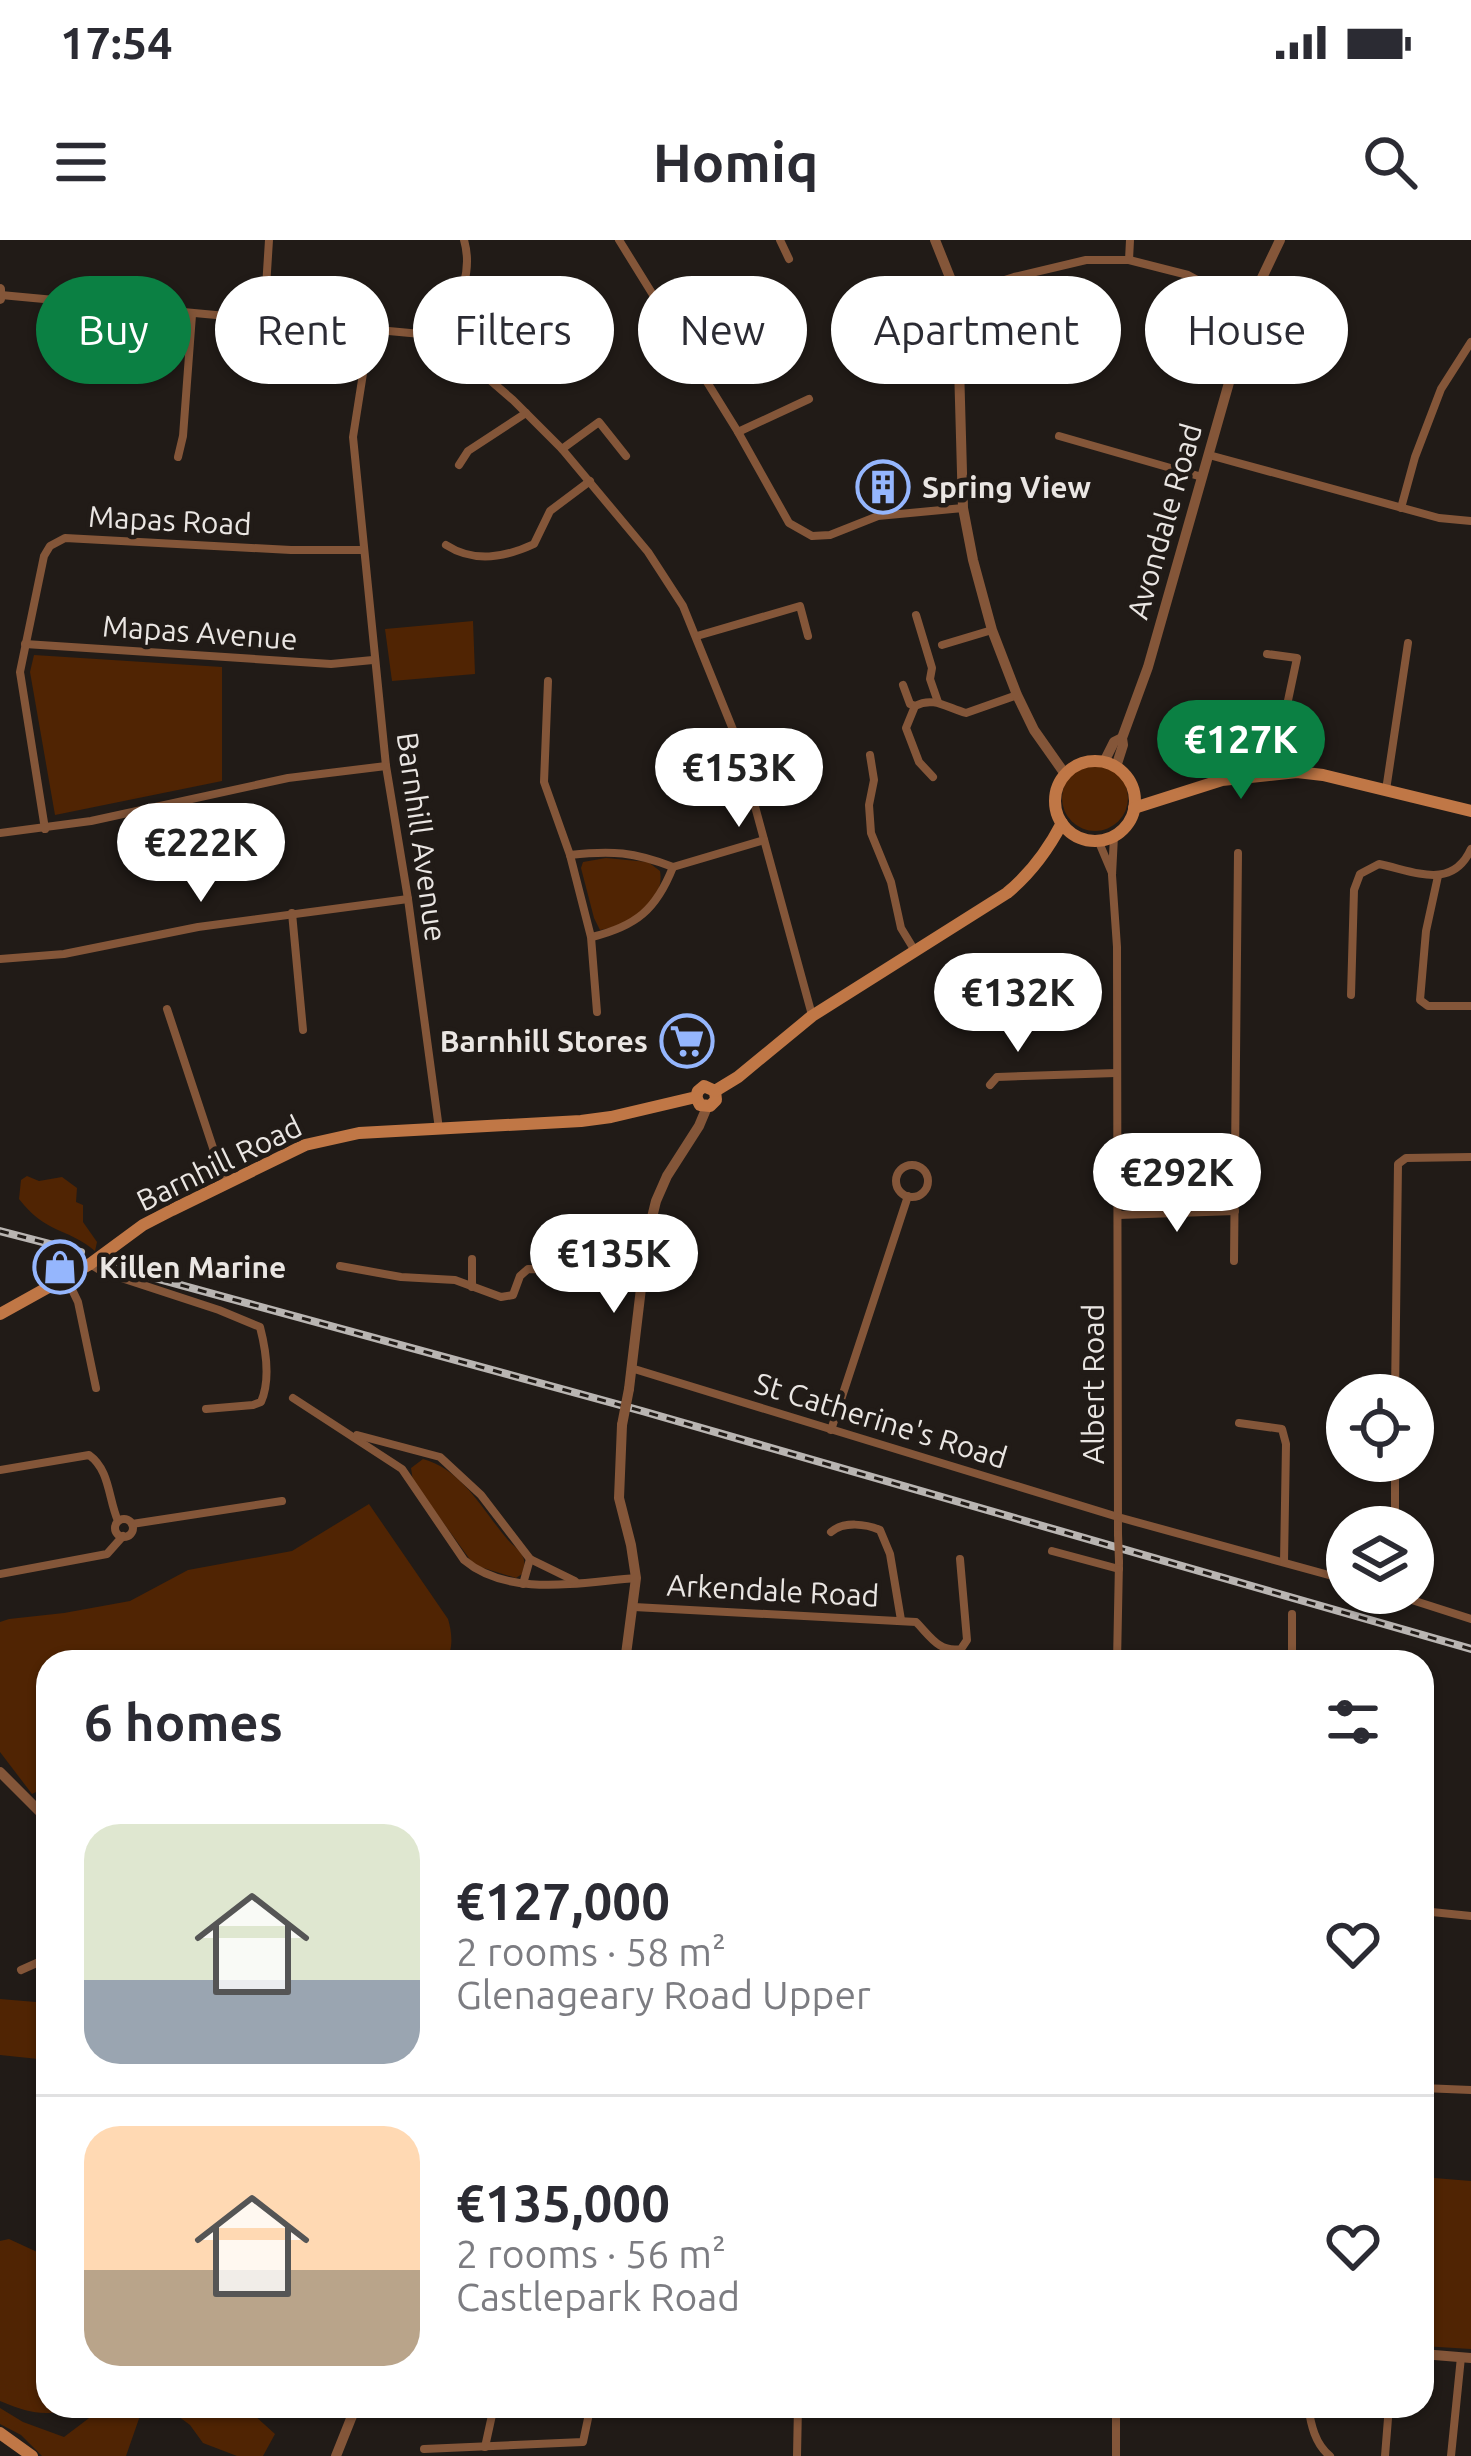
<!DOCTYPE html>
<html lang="en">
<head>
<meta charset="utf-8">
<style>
  body { margin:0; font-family:Ubuntu,sans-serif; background:#f2f2f3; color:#2b2b33; height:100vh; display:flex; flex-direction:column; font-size:45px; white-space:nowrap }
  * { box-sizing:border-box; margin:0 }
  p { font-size:39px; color:#7c7c81 }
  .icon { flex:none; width:66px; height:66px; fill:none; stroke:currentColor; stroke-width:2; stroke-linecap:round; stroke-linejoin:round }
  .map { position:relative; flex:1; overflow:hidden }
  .side { position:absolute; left:36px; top:1410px; width:1398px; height:768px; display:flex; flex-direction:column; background:#fff; border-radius:36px; box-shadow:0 3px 9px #0004 }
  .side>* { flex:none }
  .top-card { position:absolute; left:36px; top:36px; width:1401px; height:108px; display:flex; gap:24px }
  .tools { position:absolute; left:1326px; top:1134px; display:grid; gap:24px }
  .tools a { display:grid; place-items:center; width:108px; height:108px; border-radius:50%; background:#fff; box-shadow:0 3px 9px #0004; font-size:60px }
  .price { position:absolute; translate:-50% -102px; padding:0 27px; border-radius:42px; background:#fff; color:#222; font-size:39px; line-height:78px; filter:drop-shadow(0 3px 6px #0008) }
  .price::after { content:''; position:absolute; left:50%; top:72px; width:36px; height:27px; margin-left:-18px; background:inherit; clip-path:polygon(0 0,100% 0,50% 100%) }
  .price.on { background:#0b8043; color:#fff }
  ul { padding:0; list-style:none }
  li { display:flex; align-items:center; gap:36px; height:300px; padding:0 48px }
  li+li { border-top:3px solid #e1e1e2 }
  li span { display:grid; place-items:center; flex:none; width:336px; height:240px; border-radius:36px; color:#555 }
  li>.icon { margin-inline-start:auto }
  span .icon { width:144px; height:144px; fill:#fffc; stroke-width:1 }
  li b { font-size:51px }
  h2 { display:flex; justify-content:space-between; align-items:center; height:144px; padding:0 48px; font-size:51px }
  .chip { padding:0 42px; border-radius:54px; background:#fff; box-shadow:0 3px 9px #0004; font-size:42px; line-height:108px }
  .chip.on { background:#0b8043; color:#fff }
  .status { display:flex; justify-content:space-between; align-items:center; height:84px; padding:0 60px; background:#fff; direction:ltr }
  .status svg { height:33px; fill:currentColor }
  header { display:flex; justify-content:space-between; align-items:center; height:156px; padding:0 48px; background:#fff; font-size:54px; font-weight:700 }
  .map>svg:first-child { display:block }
</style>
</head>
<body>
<div class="status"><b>17:54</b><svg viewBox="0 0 49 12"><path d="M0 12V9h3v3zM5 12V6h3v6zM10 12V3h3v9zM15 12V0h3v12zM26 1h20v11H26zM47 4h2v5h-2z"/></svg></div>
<header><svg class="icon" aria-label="menu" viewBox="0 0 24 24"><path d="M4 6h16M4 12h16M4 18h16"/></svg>Homiq<svg class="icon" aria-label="search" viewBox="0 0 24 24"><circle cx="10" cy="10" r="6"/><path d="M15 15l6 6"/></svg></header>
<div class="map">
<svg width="1471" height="2216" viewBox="0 0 1471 2216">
  <rect width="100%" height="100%" fill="#211b17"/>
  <g fill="#502403">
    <path d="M473,381L475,434L392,441L385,389Z"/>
    <path d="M34,415L222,427V541L55,575L30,432Z"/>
    <circle cx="1095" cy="558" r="33"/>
    <path d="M606,618L648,622L660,631C666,662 627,686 600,690L594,678L581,628L583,622Z"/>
    <path d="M27,936L39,941L62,937L77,948L76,962L83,965V982L97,1002L95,1011C66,987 46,994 19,959L21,940Z"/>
    <path d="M423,1219C463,1230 483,1271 508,1300C513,1306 519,1309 522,1315C526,1322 524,1326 522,1334L516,1338L474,1325L413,1241L411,1228Z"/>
    <path d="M369,1264L448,1379C452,1392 454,1410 445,1422H48V1546L32,1554L0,1512V1382L9,1379L64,1373L130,1361L188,1330L292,1311Z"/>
    <path d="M0,1759L48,1763V1820L0,1815Z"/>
    <path d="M1422,1937L1471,1941V2109L1422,2106Z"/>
    <path d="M9,1999L48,2017V2166H82C48,2177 33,2175 0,2161V2001Z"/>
    <path d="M105,2166H244L275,2194L263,2216H237L203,2203L190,2185L174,2173L142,2170L126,2216H42L21,2195L0,2184V2168L23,2182L64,2197Z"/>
  </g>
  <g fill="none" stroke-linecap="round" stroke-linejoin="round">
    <g stroke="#845639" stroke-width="8">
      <path d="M619,0L738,192L789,283L812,296L830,295L878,276L963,268"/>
      <path d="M780,0L789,19"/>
      <path d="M1129,20L1130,0"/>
      <path d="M1,55L421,94L461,115L513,160L562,209L648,312L683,366L736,497L812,775"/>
      <path d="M957,55L1014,37L1086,20H1129L1188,35L1242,64"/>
      <path d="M264,79L269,0"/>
      <path d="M370,89L353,197L386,526L408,659L439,889"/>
      <path d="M438,101C454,68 475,38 464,0"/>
      <path d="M738,192L809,159"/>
      <path d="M1059,196L1202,237"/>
      <path d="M562,209L599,182L626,216"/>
      <path d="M1209,215L1439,278L1471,281"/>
      <path d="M178,217L183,196L192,75"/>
      <path d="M459,225L468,211L526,173"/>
      <path d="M1401,268L1415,217L1441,149L1471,102"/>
      <path d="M446,305C474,323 504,318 534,304L550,271L590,241"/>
      <path d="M916,375L932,428L930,439L938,462"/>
      <path d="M697,396L800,366L808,396"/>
      <path d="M25,404L331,424L373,420"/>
      <path d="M942,405L992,390"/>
      <path d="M1267,414L1297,418L1283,484L1276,492L1269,534"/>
      <path d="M548,441L544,542L570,615L591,697L597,772"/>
      <path d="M903,445L910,464L915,466"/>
      <path d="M870,515L874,540L869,565L871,593L891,642L901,688L915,711"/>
      <path d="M933,537L919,522L906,488L915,466C934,456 947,468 966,473L1017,455"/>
      <path d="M1386,550L1408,403"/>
      <path d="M45,589L20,432L44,316L50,306L65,298L291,310H363"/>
      <path d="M0,593L91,581L288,538L386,526"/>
      <path d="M1114,596L1112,635L1117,707L1118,1294"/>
      <path d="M1098,600L1112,633"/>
      <path d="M570,615C612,610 634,612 673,627"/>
      <path d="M1438,636L1426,691L1420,760L1428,766H1471"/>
      <path d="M292,673L303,790"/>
      <path d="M592,697C636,686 656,670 673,627L764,600"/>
      <path d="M0,719L64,714L198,687L408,659"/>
      <path d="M1351,755L1354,650L1360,634L1379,624C1414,631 1452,651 1471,609"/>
      <path d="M167,769L225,944"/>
      <path d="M990,845L997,837L1116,833"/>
      <circle cx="912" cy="941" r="16"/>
      <path d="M1118,975L1235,971"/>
      <path d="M1234,1021L1238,613"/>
      <path d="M90,1024L103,1032L219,1070L260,1087C266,1110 271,1139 261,1162L253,1165L206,1169"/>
      <path d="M340,1026L401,1037L455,1040L501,1057L513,1055L520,1036L528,1029L644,1030"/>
      <path d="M66,1037L78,1062L96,1148"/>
      <path d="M472,1047V1019"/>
      <path d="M631,1128L1118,1277L1347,1340"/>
      <path d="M1395,1155L1398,924L1406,918L1471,917"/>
      <path d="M293,1158L402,1229L464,1320C509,1358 581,1342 636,1338"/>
      <path d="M1239,1183L1282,1189L1286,1204L1284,1322"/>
      <path d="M831,1190L908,956"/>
      <path d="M357,1195L440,1217L481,1255L530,1319L575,1341"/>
      <path d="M1395,1221V1287"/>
      <path d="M0,1230L89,1215C110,1230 108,1258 118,1281"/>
      <circle cx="124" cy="1288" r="9"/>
      <path d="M132,1284L282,1261"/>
      <path d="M831,1292C844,1281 866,1284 880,1290L890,1314L901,1380"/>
      <path d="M1052,1311L1119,1329"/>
      <path d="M0,1334L107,1314L123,1296"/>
      <path d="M523,1344L530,1319"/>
      <path d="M1390,1353L1471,1379"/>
      <path d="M634,1367L916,1382C930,1396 939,1413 961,1409L967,1400L960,1319"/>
      <path d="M1292,1374V1422"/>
      <path d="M1117,1422L1119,1322"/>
      <path d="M1422,1671L1471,1676"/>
      <path d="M21,1730L48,1718"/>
      <path d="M1422,1848L1471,1850"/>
      <path d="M1116,2166V2216"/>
      <path d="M1308,2166C1311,2185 1315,2204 1330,2216"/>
      <path d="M485,2207L494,2166"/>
      <path d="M424,2209L583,2202L590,2169"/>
      <path d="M797,2216L798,2166"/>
      <path d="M1385,2216L1389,2166"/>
      <path d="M1451,2216L1461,2117"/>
    </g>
    <g stroke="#845639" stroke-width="10">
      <path d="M935,0L957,55L963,268L973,320L992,390L1017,455L1034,490L1065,534"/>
      <path d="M0,49V59"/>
      <path d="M1104,522L1114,502L1122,498"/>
      <path d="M1116,527L1123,505L1122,498L1148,427L1248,76L1256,71V66L1251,61L1280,0"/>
      <path d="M629,1149L647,998L656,961L667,936L699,886L707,867"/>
      <path d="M622,1185L619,1258L631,1305L636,1338L625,1422"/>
      <path d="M0,1532L48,1580"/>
      <path d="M1422,2114L1471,2118"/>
      <path d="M336,2216L356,2166"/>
    </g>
    <g stroke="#c07746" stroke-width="12">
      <circle cx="1095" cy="561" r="40"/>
      <path d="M1134,568L1222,540L1297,532L1323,535L1471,571"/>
      <path d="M696,857L700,865L710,866L716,860L715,851"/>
      <path d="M0,1074L90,1024L143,985L172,970L305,905L359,893L581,881L611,877L696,857L698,851L704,846L715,851L738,837L812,776L1007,653C1030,634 1048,610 1062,583"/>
      <path d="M0,2193L32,2216"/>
    </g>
    <g stroke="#b9b5b2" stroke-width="8">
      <g id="rail">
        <path d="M0,991L81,1012"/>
        <path d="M111,1026L642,1171L1471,1409"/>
      </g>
    </g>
    <use href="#rail" stroke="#211b17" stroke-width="3" stroke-dasharray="9" stroke-linecap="butt"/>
    <path stroke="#845639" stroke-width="8" d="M1118,1294L1119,1322"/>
    <path stroke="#845639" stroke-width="10" d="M622,1185L629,1149"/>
  </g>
  <defs>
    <g id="building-ring" transform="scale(2.7)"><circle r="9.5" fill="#211b17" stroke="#95b6fd" stroke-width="1.5"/><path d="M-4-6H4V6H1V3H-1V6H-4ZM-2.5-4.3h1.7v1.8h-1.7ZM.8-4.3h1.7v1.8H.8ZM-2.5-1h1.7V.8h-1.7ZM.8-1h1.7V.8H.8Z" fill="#95b6fd"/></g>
    <g id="supermarket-ring" transform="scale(2.7)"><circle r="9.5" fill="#211b17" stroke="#95b6fd" stroke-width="1.5"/><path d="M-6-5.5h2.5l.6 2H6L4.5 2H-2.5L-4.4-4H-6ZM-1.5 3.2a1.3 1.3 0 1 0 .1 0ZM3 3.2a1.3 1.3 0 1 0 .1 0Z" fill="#95b6fd"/></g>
    <g id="shop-ring" transform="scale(2.7)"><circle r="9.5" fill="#211b17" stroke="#95b6fd" stroke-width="1.5"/><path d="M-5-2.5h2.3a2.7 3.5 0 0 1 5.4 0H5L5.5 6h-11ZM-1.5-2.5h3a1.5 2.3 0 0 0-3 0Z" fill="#95b6fd"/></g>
  </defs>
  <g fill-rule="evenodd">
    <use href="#building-ring" x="883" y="247"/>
    <use href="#supermarket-ring" x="687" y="801"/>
    <use href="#shop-ring" x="60" y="1027"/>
  </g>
  <g text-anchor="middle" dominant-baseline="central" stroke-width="9" stroke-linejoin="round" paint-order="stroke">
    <g font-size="30" font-weight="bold" fill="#eae6e3" stroke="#211b17" text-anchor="start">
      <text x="922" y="247">Spring View</text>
      <text x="648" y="801" text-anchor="end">Barnhill Stores</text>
      <text x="99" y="1027">Killen Marine</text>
    </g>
    <g font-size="30" fill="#eae6e3" stroke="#211b17">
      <text transform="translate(170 280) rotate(3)">Mapas Road</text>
      <text transform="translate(1164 281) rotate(-74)">Avondale Road</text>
      <text transform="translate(200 392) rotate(4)">Mapas Avenue</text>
      <text transform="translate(422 597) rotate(82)">Barnhill Avenue</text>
      <text transform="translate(219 923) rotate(-26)">Barnhill Road</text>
      <text transform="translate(1093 1144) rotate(-90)">Albert Road</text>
      <text transform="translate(881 1180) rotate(17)">St Catherine's Road</text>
      <text transform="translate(773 1350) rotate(3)">Arkendale Road</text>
    </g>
  </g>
</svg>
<div class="tools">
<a><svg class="icon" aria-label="locate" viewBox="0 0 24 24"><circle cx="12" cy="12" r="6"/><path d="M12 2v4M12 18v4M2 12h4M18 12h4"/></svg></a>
<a><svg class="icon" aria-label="layers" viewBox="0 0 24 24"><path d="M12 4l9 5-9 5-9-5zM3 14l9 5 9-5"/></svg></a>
</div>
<b class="price on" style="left:1241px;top:562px">€127K</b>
<b class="price" style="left:739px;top:590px">€153K</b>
<b class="price" style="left:201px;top:665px">€222K</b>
<b class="price" style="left:1018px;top:815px">€132K</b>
<b class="price" style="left:1177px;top:995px">€292K</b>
<b class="price" style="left:614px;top:1076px">€135K</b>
<div class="top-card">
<a class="chip on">Buy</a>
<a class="chip">Rent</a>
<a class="chip">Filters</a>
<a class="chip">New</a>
<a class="chip">Apartment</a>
<a class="chip">House</a>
</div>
<section class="side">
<h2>6 homes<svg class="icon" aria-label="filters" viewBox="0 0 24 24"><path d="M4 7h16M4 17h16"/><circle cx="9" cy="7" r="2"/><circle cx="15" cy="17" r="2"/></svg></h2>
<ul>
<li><span style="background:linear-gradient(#dfe7d0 65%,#9aa5b1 0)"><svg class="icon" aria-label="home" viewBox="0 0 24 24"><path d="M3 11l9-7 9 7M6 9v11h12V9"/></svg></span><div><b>€127,000</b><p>2 rooms · 58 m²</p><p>Glenageary Road Upper</p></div><svg class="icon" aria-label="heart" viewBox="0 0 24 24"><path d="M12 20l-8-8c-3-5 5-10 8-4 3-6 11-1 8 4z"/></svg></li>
<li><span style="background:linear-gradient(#ffd9b3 60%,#b9a48a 0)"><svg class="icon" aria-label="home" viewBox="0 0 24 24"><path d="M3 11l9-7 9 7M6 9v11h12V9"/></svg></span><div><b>€135,000</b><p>2 rooms · 56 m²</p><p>Castlepark Road</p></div><svg class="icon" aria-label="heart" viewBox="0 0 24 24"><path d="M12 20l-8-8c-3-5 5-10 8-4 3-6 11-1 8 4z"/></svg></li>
</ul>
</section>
</div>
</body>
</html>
